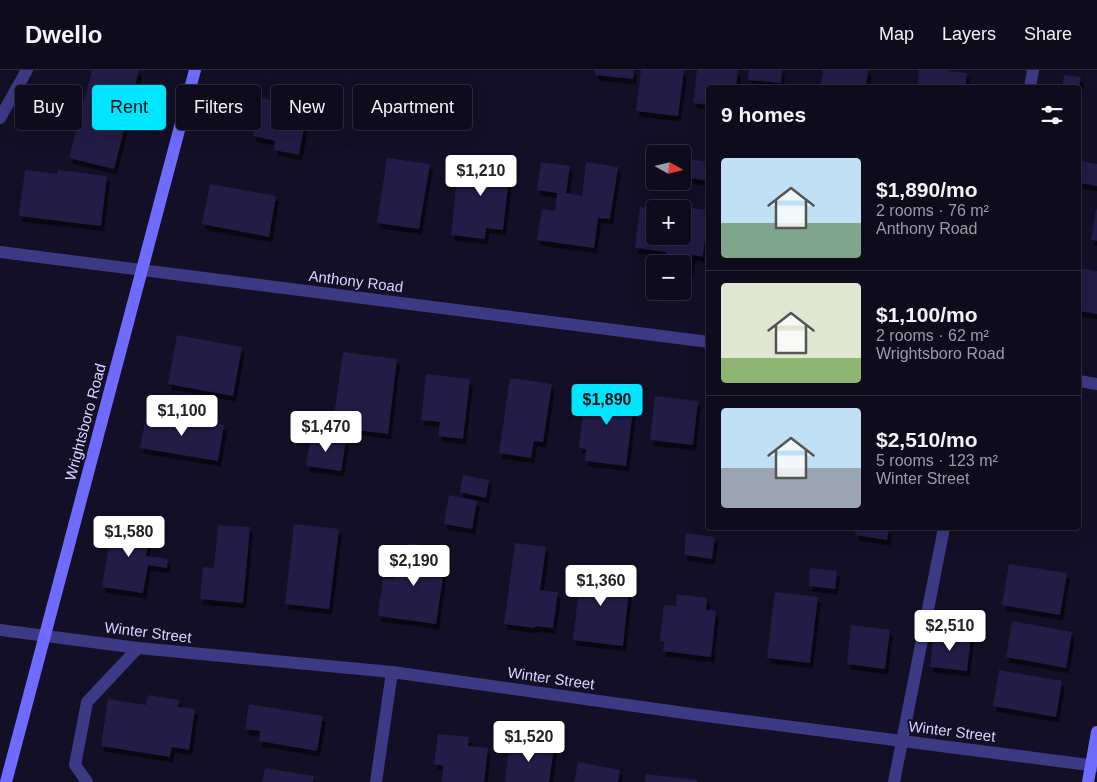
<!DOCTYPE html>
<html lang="en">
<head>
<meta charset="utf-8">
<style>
  body { margin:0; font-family:Arial,sans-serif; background:#171425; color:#f1f3f6; height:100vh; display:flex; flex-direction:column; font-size:19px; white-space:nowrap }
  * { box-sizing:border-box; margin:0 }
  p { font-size:16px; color:#9b9ba3 }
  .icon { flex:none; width:28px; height:28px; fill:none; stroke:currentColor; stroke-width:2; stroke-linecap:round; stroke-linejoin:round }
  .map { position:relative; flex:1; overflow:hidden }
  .details { position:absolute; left:706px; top:15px; width:375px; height:445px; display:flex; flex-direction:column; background:#0e0b1c; border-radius:5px; box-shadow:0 5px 20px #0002,0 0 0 1px #2e2b3b }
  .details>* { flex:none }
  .guide { position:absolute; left:15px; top:15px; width:475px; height:45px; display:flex; gap:10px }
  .needle { width:32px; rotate:98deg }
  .fabs { position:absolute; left:646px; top:75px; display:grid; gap:10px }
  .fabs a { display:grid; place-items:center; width:45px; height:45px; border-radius:5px; background:#0e0b1c; box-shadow:0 5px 20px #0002,0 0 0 1px #2e2b3b; font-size:25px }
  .price { position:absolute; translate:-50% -42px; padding:0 11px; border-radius:5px; background:#fff; color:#222; font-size:16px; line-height:32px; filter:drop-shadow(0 1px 2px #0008) }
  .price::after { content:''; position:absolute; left:50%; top:30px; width:15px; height:11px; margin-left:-8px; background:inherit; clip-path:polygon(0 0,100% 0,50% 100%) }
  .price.selected { background:#00e5ff; color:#111 }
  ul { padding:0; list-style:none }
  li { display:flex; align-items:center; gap:15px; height:125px; padding:0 15px }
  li+li { border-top:1px solid #2e2b3b }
  li span { display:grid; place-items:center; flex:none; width:140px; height:100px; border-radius:5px; color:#555 }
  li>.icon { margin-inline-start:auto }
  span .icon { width:60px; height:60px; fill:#fffc; stroke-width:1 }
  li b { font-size:21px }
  h2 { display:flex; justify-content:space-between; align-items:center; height:60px; padding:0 15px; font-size:21px }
  .pill { padding:0 18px; border-radius:5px; background:#0e0b1c; box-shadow:0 5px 20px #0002,0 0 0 1px #2e2b3b; font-size:18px; line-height:45px }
  .pill.selected { background:#00e5ff; color:#111 }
  header { display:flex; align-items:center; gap:30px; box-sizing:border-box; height:70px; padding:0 25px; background:#0e0b1c; border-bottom:1px solid #2e2b3b }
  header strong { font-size:24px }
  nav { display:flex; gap:28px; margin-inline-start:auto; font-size:18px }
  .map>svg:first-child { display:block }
</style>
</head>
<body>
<header>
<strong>Dwello</strong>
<nav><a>Map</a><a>Layers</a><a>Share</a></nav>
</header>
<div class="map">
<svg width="1097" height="712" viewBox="0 0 1097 712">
  <defs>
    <filter id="shadow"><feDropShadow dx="3" dy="5.5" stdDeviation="0" flood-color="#0009"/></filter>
  </defs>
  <rect width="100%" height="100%" fill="#130f26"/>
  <g fill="#241b47" filter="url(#shadow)">
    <path d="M92,0H139L114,99L69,88Z"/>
    <path d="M595,0H634L633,9L595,5Z"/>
    <path d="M641,0H684L678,46L636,41Z"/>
    <path d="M697,0H738L736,18H709V35L693,33Z"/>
    <path d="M749,0H782L781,13L748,10Z"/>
    <path d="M823,0H868L866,18H820Z"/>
    <path d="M919,0H948V1L967,3L965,18H917Z"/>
    <path d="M1064,5L1081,7L1079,18H1062Z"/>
    <path d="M260,28L308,37L299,85L274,80L275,71L253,66Z"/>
    <path d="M486,87L511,90L503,160L486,158L485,169L451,165L459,91L485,94Z"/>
    <path d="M387,88L430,94L419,159L377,153Z"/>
    <path d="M682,88L709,92V111L682,107Z"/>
    <path d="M1081,91L1097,94V116L1079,113Z"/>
    <path d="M541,92L570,96L566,123L582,126L586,92L618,97L610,149L598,148L594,178L537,170L542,139L555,141L557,123L537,120Z"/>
    <path d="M25,100L57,104L58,100L107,106L101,156L19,146Z"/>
    <path d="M210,114L276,126L269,167L202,154Z"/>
    <path d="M662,135L708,140L703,187L692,185L691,199L682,198V194H665L666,182L635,178L640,137L655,139V166H682V139H662Z"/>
    <path d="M1096,139L1097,140V171L1091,170Z"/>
    <path d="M1079,198L1097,201V244L1079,241Z"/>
    <path d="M177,265L242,277L233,326L168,314Z"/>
    <path d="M343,282L397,289L388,364L349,359L351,347L334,345Z"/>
    <path d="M426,304L470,309L463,369L438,366L440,352L421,350Z"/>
    <path d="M510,308L552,314L543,372L534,371L531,388L499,383Z"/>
    <path d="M586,318L635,324L626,396L585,391L586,379L579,378Z"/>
    <path d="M655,326L698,331L693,375L650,370Z"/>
    <path d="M147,342L224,355L218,391L140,378Z"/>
    <path d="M311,364L346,370L341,401L306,396Z"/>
    <path d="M463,405L489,410L486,428L460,422Z"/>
    <path d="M449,425L477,431L472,459L444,454Z"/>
    <path d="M113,451L151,457L146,486L168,489L167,498L148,495L143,523L102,517Z"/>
    <path d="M294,454L339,459L329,539L285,534Z"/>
    <path d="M218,455L250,457L243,533L200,529L203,497L214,498Z"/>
    <path d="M856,458H889L887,470L855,465Z"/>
    <path d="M686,463L715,467L712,489L684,485Z"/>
    <path d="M409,473L442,478L440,499L444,500L436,554L378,546L383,508L394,509L396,495L406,496Z"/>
    <path d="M515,473L546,477L540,520L558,522L553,558L535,556V558L504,554Z"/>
    <path d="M582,494L605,496L604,507L630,510L623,576L573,570Z"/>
    <path d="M1009,494L1067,503L1060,545L1002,535Z"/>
    <path d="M810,498L837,501L835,519L809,516Z"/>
    <path d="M775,522L818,527L810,593L767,588Z"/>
    <path d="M677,524L707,528L706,540L716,541L711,587L663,581L664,572L660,571L664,535L676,536Z"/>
    <path d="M1012,551L1072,562L1066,598L1006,587Z"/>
    <path d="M851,555L890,560L885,599L847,594Z"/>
    <path d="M934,562L971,566L967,601L930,597Z"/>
    <path d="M999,600L1062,611L1056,647L993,636Z"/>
    <path d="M148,625L179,630L178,637L195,639L189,680L172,677L170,687L101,676L108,629L146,635Z"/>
    <path d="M249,634L323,646L317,681L259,671L260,661L245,659Z"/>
    <path d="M438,664L469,667L468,676L488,678L484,712H442L443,696L434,694Z"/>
    <path d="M510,672L554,678L549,712H505Z"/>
    <path d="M578,692L620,700L618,712H574Z"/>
    <path d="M265,698L314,706L313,712H262Z"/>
    <path d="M646,704L697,710V712H645Z"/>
  </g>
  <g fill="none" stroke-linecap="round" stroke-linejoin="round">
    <g stroke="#3d3a85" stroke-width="12">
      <path d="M1030,18L1033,0"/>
      <path d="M0,48L27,0"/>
      <path d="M87,712L75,695L87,632L138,578"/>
      <path d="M894,712L944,458"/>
    </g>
    <g stroke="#3d3a85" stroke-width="12">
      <path d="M0,182L709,272"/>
      <path d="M1079,311L1097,314"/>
      <path d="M0,560L138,578L392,602L699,645L1097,696"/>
      <path d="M376,712L392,602"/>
    </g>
    <g stroke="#6f6bff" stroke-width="12">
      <path d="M6,712L195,0"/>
      <path d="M1088,712L1097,662"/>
    </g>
  </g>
  <g text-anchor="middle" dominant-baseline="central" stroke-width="4" stroke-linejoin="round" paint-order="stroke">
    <g font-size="15" fill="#d9d4ff" stroke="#130f26">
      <text transform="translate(356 211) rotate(7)">Anthony Road</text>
      <text transform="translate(85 352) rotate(-75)">Wrightsboro Road</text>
      <text transform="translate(148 562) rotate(7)">Winter Street</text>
      <text transform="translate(551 608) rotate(8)">Winter Street</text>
      <text transform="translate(952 661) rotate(7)">Winter Street</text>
    </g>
  </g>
</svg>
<div class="fabs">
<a><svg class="needle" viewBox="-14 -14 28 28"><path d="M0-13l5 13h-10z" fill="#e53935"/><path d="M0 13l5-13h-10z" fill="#9b9ba3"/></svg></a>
<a>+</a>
<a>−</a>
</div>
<b class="price" style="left:481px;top:127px">$1,210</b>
<b class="price selected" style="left:607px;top:356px">$1,890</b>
<b class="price" style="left:182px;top:367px">$1,100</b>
<b class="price" style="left:326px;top:383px">$1,470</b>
<b class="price" style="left:129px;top:488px">$1,580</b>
<b class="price" style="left:414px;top:517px">$2,190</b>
<b class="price" style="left:601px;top:537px">$1,360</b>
<b class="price" style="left:950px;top:582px">$2,510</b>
<b class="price" style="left:529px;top:693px">$1,520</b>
<div class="guide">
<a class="pill">Buy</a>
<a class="pill selected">Rent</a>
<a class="pill">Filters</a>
<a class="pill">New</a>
<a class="pill">Apartment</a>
</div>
<section class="details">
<h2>9 homes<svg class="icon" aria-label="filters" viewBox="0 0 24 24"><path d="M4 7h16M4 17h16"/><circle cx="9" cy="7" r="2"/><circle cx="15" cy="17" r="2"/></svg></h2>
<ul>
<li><span style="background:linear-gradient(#bfe0f5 65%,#7fa58c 0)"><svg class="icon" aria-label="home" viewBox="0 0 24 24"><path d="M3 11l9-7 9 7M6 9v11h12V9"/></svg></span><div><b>$1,890/mo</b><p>2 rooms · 76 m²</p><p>Anthony Road</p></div></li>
<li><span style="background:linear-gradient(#dfe7d0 75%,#8fb573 0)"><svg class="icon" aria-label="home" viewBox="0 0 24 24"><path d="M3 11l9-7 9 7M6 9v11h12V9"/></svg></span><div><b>$1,100/mo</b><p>2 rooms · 62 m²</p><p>Wrightsboro Road</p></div></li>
<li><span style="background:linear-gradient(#bfe0f5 60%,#9aa5b1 0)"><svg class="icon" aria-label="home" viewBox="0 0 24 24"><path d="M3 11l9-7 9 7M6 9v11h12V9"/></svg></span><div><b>$2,510/mo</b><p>5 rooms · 123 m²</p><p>Winter Street</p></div></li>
</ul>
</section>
</div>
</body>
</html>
